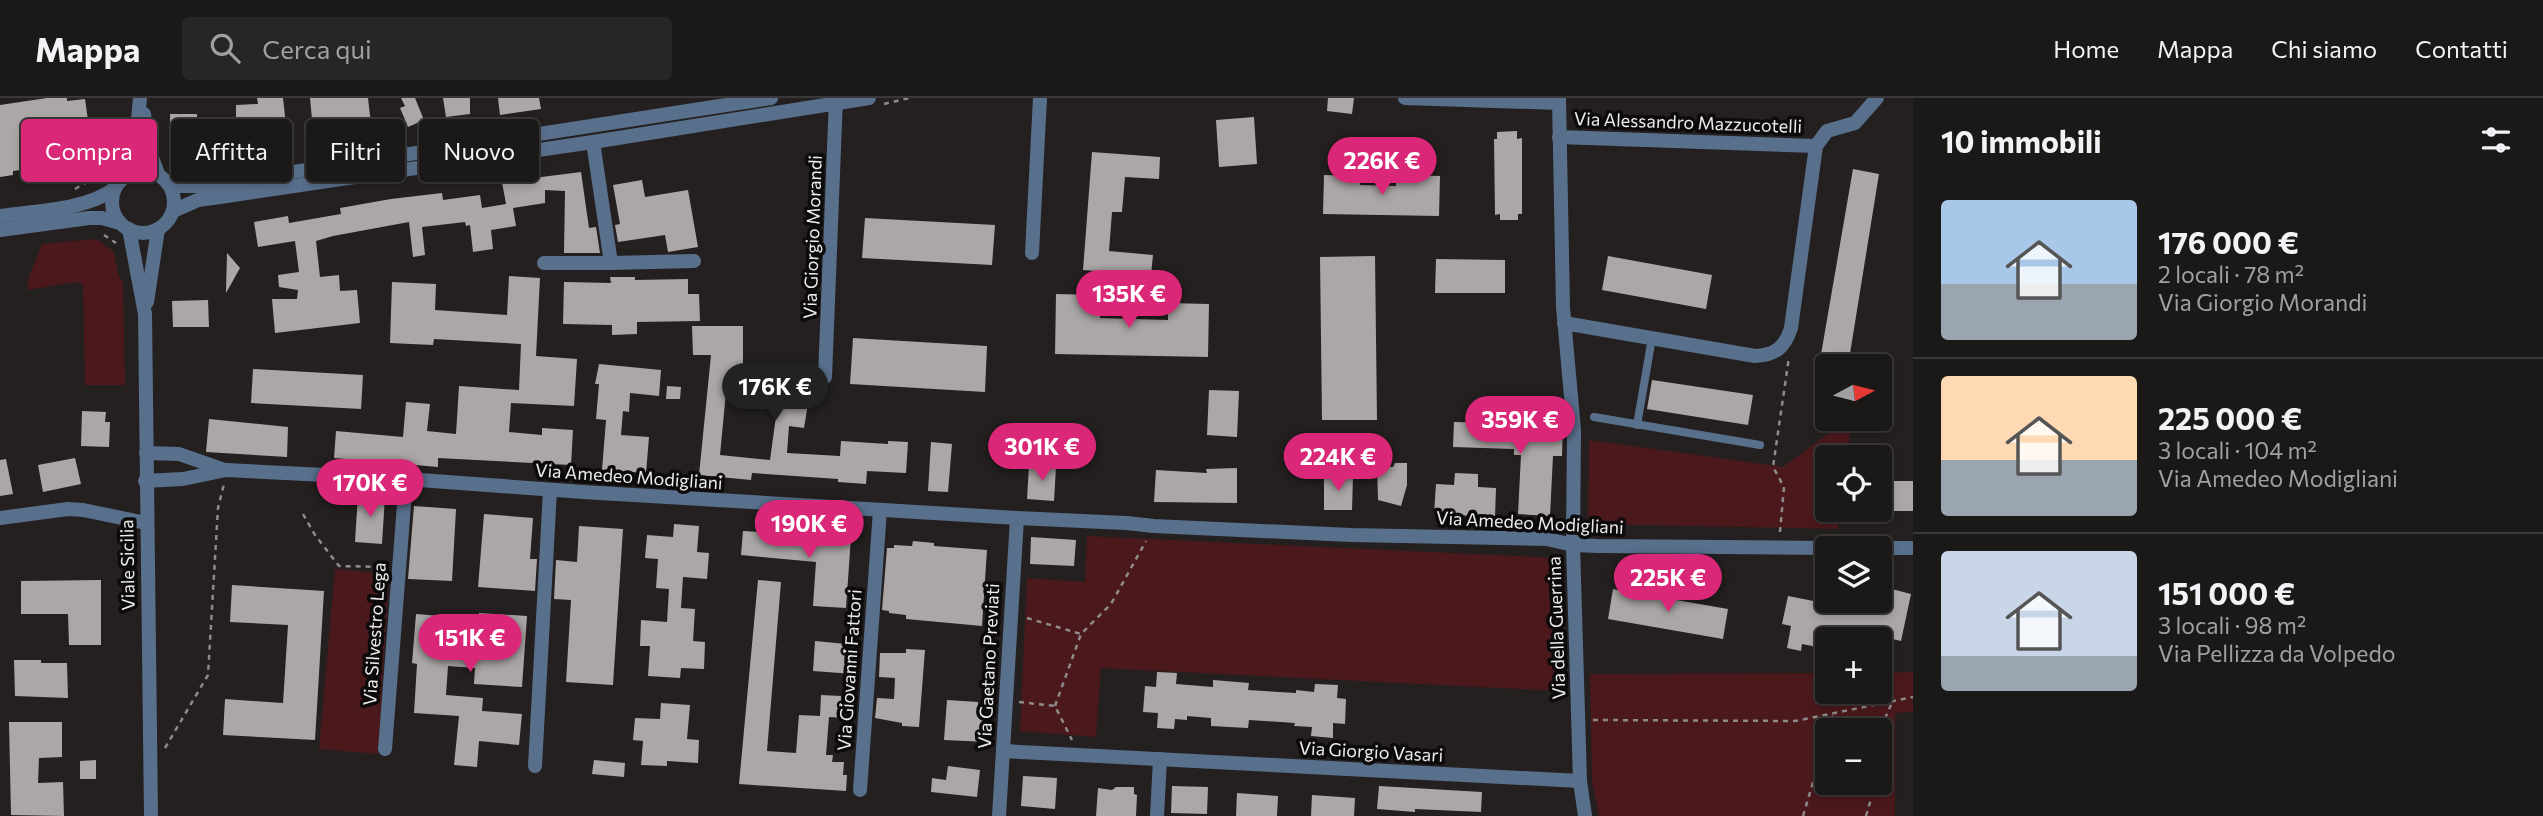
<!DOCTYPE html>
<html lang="it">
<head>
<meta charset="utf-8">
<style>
  body { margin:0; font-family:Commissioner,sans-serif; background:#282525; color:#f1f3f6; height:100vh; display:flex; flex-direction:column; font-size:26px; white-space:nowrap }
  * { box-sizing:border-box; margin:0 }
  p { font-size:23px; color:#a0a0a2 }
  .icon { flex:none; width:38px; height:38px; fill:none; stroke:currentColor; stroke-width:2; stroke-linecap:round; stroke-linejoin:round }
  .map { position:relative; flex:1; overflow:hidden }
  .side { display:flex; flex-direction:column; background:#1b1818; width:630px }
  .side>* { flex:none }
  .hud { position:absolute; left:21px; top:21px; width:665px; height:63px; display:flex; gap:14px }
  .needle { width:46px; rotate:83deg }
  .buttons { position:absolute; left:1815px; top:256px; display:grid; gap:14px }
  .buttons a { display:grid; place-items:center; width:77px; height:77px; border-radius:7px; background:#1b1818; box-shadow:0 4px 10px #0003,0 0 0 2px #393737; font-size:35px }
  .price { position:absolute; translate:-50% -60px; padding:0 16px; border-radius:24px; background:#db2777; color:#fff; font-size:23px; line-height:46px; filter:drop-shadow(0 2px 4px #0008) }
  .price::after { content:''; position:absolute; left:50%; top:42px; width:21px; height:16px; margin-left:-10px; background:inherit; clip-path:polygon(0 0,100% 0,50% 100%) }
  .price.on { background:#222; color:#fff }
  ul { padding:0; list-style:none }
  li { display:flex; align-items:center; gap:21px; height:175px; padding:0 28px }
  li+li { border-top:2px solid #393737 }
  li span { display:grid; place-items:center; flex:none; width:196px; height:140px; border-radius:7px; color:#555 }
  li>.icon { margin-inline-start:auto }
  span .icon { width:84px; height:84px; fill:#fffc; stroke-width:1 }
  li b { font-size:30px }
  h2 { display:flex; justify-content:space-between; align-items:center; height:84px; padding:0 28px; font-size:30px }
  .chip { padding:0 24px; border-radius:7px; background:#1b1818; box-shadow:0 4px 10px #0003,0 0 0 2px #393737; font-size:24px; line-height:63px }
  .chip.on { background:#db2777; color:#fff }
  header { display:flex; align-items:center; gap:42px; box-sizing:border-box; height:98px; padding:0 35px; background:#1b1818; border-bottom:2px solid #393737 }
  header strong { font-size:33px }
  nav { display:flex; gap:38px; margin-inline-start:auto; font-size:24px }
  .search { width:490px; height:63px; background:#282525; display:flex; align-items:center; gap:18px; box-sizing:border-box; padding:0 24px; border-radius:7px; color:#a0a0a2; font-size:26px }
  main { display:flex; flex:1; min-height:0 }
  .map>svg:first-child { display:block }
</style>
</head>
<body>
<header>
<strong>Mappa</strong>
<div class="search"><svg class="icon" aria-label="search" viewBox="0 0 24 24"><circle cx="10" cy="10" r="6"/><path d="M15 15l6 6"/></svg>Cerca qui</div>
<nav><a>Home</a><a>Mappa</a><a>Chi siamo</a><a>Contatti</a></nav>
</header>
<main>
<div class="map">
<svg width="1913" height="718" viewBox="0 0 1913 718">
  <rect width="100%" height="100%" fill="#242020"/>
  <g fill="#4b191c" fill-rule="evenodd">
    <path d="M97,141L114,154L118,176L123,185L125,287H85L83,186L75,184L27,192L30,176L42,146Z"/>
    <path d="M1849,320H1852L1847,359H1827V411H1840L1838,431L1588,426L1589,342L1783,369Z"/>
    <path d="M1087,438L1558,460L1562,593L1101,570L1096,639L1020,633L1027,480L1085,484Z"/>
    <path d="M335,471L389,476L378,656L319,651Z"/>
    <path d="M1913,574V614L1895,615V718H1599L1592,682L1590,576L1827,575V593H1880V575ZM1827,632H1880V684H1827Z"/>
  </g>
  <g fill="#aca7a7">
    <path d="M47,0H67V3L85,1L91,44L73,47L75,61L52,64L53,67L13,73V77L0,79V7Z"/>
    <path d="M257,0H283L287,36L251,41V45L213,46V57L184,58V42H170V16H197V28H236V7L258,6Z"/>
    <path d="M310,0H368L371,26L313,32Z"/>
    <path d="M401,0H415L424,22L408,29L400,10L405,8Z"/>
    <path d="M443,0H470V16L446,19Z"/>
    <path d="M498,0H539L541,11L500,17Z"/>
    <path d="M1328,0H1354L1352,16L1327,13Z"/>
    <path d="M1254,19L1257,66L1219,69L1216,22Z"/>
    <path d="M1517,33V41L1522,40V116H1518V122H1500V116L1495,117L1494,41H1497V34Z"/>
    <path d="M1092,54L1160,59L1159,81L1125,79L1122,114H1112L1109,153L1153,157L1151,177L1083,172Z"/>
    <path d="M1853,71L1879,76L1848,268H1819Z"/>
    <path d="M581,74L589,130L596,129L600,155H564L565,93L545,92V105L513,110L516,128L491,132L493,151L473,154L470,127L466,128L465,124L422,129L425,157L413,159L409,124L333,138L316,143L320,179L339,177L340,193L357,192L360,225L275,235L272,201H297L298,192L279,189L278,177L299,174L295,143L258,149L254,124L288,118L289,125L341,116L340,110L391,101L442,95L443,102L480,97L482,110L506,106L502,84Z"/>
    <path d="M1324,77L1360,78V87L1396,88V77L1440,78L1439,118L1323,116Z"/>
    <path d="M642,82L645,99L688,92L698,149L668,154L665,137L618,144L615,127L620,126L613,87Z"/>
    <path d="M865,120L995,127L992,167L862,160Z"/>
    <path d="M227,155L240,170L226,195Z"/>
    <path d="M1375,158L1377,322H1322L1320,159Z"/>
    <path d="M1608,158L1712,177L1706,211L1602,192Z"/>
    <path d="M1436,161L1505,162V195H1435Z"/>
    <path d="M509,178L540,180L536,258L577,261L574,308L511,305L509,334L542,337V330L573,332L571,367L438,360V369L334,360L336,333L403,339L406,304L430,306L427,333L456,336L459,288L519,292L521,246L434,241L433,247L390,245L392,184L436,186L435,212L507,217Z"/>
    <path d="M610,179H635V182L688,181V196H699L700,223L637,224V236L612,237V227L563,226L564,184L611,185Z"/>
    <path d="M1056,196L1100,197V220L1168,222V205L1209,206L1208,259L1055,256Z"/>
    <path d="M208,202L209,229H173L172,203Z"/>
    <path d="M692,228H743V277L776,280L774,299L726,294L720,357L770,362L780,289L810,293L804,330L789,328L787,355L840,358L841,343L888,346V343L908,344L906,375L867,373L866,386L838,384V381L752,375L751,382L699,377L711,257H693Z"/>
    <path d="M853,240L987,248L985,294L850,286Z"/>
    <path d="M599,266L661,272L659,298L630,295L629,314L623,313L621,337L649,339L646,375L602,372L606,322L596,321L599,286H595Z"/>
    <path d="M253,271L363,277L361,311L251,305Z"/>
    <path d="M1652,282L1753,297L1748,327L1647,311Z"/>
    <path d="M667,288L681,289L680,301H666Z"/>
    <path d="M1209,292L1239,293L1237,339L1207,337Z"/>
    <path d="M82,313L106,314L105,324H110L109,349L81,348Z"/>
    <path d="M209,321L288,329L287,359L206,354Z"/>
    <path d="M1454,324L1563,327L1562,358H1553L1550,418L1518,416L1521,357H1514V351L1453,349Z"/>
    <path d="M931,344L952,346L948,394L928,393Z"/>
    <path d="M75,360L81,386L43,394L38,367Z"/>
    <path d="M6,361L13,396L0,398V362Z"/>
    <path d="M1880,362L1893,363L1892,383H1913V413H1890V394H1880Z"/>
    <path d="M1395,365H1407V387L1401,408L1378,402L1377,368L1393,369Z"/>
    <path d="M1029,367L1056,368L1054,403L1027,401Z"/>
    <path d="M1237,370V405L1154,404L1156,372L1207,375L1206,371Z"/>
    <path d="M1455,375L1478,376V389L1496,390L1495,419L1434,416L1436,386L1454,387Z"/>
    <path d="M1324,378H1353L1352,412H1324Z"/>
    <path d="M358,397L385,398L382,446L355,444Z"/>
    <path d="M414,408L456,411L452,483L408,481Z"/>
    <path d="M484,416L533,420L530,461H537L535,493L478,489Z"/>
    <path d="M674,426L699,428L697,454L709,455L707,481L683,479L681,510L695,511L693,543L705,544L704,571L681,570L680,580L648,578L650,548H640L641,522L667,524L669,491L656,490L658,461L645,460L647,437L673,439Z"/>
    <path d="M579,428L623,431L613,587L566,584L571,502L554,501L556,462L577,464Z"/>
    <path d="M743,433L851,439L846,510L813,508L816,464L741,457Z"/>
    <path d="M1031,439L1076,442L1074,468L1030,466Z"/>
    <path d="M913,443L934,445V448L987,452L982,528L906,521V517L889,515V513L882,512L887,450H894V447L912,448Z"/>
    <path d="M101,482V547H69L68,516H21V483Z"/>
    <path d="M758,482L781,484L767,653L796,655L799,617L820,618L821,597L841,598V603H846L845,620L829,619L826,657H833L832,664H844L843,677H847L846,693L739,686Z"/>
    <path d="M232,487L324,493L315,642L223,637L225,601L283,605L288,527L230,524Z"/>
    <path d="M1880,488L1911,496L1901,543L1832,527L1831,535L1820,533L1817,549L1802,546L1801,553L1787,550L1791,528L1782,526L1788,498L1849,510L1851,503L1873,508L1875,502H1880Z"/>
    <path d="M1613,491L1728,511L1723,541L1608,521Z"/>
    <path d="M479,515L527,518L522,589L474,586L475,570L448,568L446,597L483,600L482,613L522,616L519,647L479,643L477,669L454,667L459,618L414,615L417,566L412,565L416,516L479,521Z"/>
    <path d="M815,543L857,547L854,576L813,573Z"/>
    <path d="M906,551L925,552L919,629L902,628V625L875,620L877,600L894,601L895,580L879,579L880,555H906Z"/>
    <path d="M14,562H41V565H67L68,600L15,598Z"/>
    <path d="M1157,574L1177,575L1176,586L1213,589V582L1249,585L1248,592L1296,595V592L1314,594L1315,586L1338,587L1337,600L1346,601L1345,626L1333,625V640L1311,638L1312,629L1294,628L1295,625L1249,622L1248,630L1211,628V620L1187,618V622L1175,621L1174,631L1157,630L1158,615L1143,614L1145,588L1156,589Z"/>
    <path d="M947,602L978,604V617H988L987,644L944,642Z"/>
    <path d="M661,605L690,607L687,641L699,642L698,665L667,663V668L641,667L643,643L633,642L635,620L660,621Z"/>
    <path d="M9,624H62V659L39,660L38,685L63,684L64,718L11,717Z"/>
    <path d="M96,662V681H80V663Z"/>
    <path d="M594,662L625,665L624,679L592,676Z"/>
    <path d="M948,668L980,672L977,699L931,694L932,680L946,682Z"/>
    <path d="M1023,678L1057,680L1055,711L1021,708Z"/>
    <path d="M1172,688L1208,689L1207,716L1171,715Z"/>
    <path d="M1379,688L1482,694L1481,714L1415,711V714L1377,711Z"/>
    <path d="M1116,689H1134V696L1137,697L1136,718H1096L1098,690L1112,692Z"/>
    <path d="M1237,695L1278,698L1277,718H1236Z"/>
    <path d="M1312,697L1355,700L1354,718H1311Z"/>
  </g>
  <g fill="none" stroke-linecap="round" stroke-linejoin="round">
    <g stroke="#8f8b8b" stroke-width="2.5" stroke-dasharray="5 5" stroke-linecap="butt">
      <path d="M884,6L909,0"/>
      <path d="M75,91L107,72L115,59"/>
      <path d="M104,137L116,145"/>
      <path d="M303,416L315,437L339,468L385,469"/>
      <path d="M1780,434L1784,389L1773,369L1789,259"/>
      <path d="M1027,520L1081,536"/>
      <path d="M1019,604L1055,608L1072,642"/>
      <path d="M1055,608L1081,536L1111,506L1146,443"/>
      <path d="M1593,622L1795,623L1913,599"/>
      <path d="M1829,632L1834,614"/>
      <path d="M165,650L208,577L218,410L224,386"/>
      <path d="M1880,660L1884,623L1893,602"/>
      <path d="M1803,718L1827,637"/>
      <path d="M1866,718L1876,684"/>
    </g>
    <g stroke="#59708d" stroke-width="8">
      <path d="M1594,319L1760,347"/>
      <path d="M1637,327L1652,240"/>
    </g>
    <g stroke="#59708d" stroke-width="14">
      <path d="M1405,0L1559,5"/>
      <path d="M1559,0L1563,209L1574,332L1573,447L1580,683L1585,718"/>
      <path d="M1559,39L1816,48"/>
      <path d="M593,44L611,165L694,163"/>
      <path d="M1032,155L1040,0"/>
      <path d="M544,165H611"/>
      <path d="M1564,225L1755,258C1776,257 1785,249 1791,230L1816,48L1827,33L1855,25L1877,0"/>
      <path d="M825,279L836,0"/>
      <path d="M146,355L179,356L225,372"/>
      <path d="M145,383L183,381L226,372L406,381L583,394L1017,420L1126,425L1154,428L1351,437L1547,441L1573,447L1598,448L1827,450"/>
      <path d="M0,420L68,411L83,412L146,425"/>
      <path d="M1880,450H1913"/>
      <path d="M385,651L406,381"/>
      <path d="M1003,653L1580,683"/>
      <path d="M535,668L550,392"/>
      <path d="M860,692L880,412"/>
      <path d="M999,718L1017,420"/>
      <path d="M1157,718L1160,661"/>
    </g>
    <g stroke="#59708d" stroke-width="14">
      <path d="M144,16L150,54L158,76"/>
      <circle cx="143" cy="104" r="31"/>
      <path d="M125,78L135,54L140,0"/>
      <path d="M167,83L178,88H203L771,0"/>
      <path d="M173,113L198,102L220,99L593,44L869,0"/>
      <path d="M0,118C34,113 88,112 115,90"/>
      <path d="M129,131L145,216L151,718"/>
      <path d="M0,132L89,120H102L120,125"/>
      <path d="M147,204L158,131"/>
    </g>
  </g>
  <g text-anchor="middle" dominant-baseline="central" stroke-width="7" stroke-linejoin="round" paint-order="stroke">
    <g font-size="18" fill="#eeebeb" stroke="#0c0a0a">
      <text transform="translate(1688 24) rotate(2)">Via Alessandro Mazzucotelli</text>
      <text transform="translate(812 139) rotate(-88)">Via Giorgio Morandi</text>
      <text transform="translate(629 378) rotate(4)">Via Amedeo Modigliani</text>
      <text transform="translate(1530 424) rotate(3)">Via Amedeo Modigliani</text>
      <text transform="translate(127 467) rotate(-91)">Viale Sicilia</text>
      <text transform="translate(1556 530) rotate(-92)">Via della Guerrina</text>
      <text transform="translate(374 536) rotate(-86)">Via Silvestro Lega</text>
      <text transform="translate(988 568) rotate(-87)">Via Gaetano Previati</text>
      <text transform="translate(849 572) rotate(-86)">Via Giovanni Fattori</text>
      <text transform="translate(1371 653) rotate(3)">Via Giorgio Vasari</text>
    </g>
  </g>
</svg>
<div class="buttons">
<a><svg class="needle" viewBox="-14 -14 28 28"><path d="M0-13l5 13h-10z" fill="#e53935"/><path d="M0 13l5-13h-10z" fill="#a0a0a2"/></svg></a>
<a><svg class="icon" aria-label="locate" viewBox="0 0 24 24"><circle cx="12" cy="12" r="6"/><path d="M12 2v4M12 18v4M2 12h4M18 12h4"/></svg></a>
<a><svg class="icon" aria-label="layers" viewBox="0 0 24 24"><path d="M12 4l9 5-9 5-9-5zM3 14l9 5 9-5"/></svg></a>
<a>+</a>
<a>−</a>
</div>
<b class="price" style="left:1382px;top:99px">226K €</b>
<b class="price" style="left:1129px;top:232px">135K €</b>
<b class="price on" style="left:775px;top:325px">176K €</b>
<b class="price" style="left:1520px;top:358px">359K €</b>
<b class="price" style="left:1042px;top:385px">301K €</b>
<b class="price" style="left:1338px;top:395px">224K €</b>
<b class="price" style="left:370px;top:421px">170K €</b>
<b class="price" style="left:809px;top:462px">190K €</b>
<b class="price" style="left:1668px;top:516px">225K €</b>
<b class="price" style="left:470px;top:576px">151K €</b>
<div class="hud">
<a class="chip on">Compra</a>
<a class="chip">Affitta</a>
<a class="chip">Filtri</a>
<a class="chip">Nuovo</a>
</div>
</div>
<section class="side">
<h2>10 immobili<svg class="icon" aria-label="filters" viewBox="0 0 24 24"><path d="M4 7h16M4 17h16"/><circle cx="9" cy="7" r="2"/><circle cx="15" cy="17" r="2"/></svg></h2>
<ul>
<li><span style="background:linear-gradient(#a9c7e8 60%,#9aa5b1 0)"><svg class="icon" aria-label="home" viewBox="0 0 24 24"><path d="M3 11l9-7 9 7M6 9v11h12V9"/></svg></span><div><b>176 000 €</b><p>2 locali · 78 m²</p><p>Via Giorgio Morandi</p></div></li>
<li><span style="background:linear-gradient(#ffd9b3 60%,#9aa5b1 0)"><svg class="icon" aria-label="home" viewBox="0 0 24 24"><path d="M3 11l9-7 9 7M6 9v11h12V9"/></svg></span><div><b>225 000 €</b><p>3 locali · 104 m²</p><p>Via Amedeo Modigliani</p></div></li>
<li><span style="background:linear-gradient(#c9d6e8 75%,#9aa5b1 0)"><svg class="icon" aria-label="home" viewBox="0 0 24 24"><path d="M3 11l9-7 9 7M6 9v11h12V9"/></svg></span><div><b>151 000 €</b><p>3 locali · 98 m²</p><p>Via Pellizza da Volpedo</p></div></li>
</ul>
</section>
</main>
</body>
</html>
